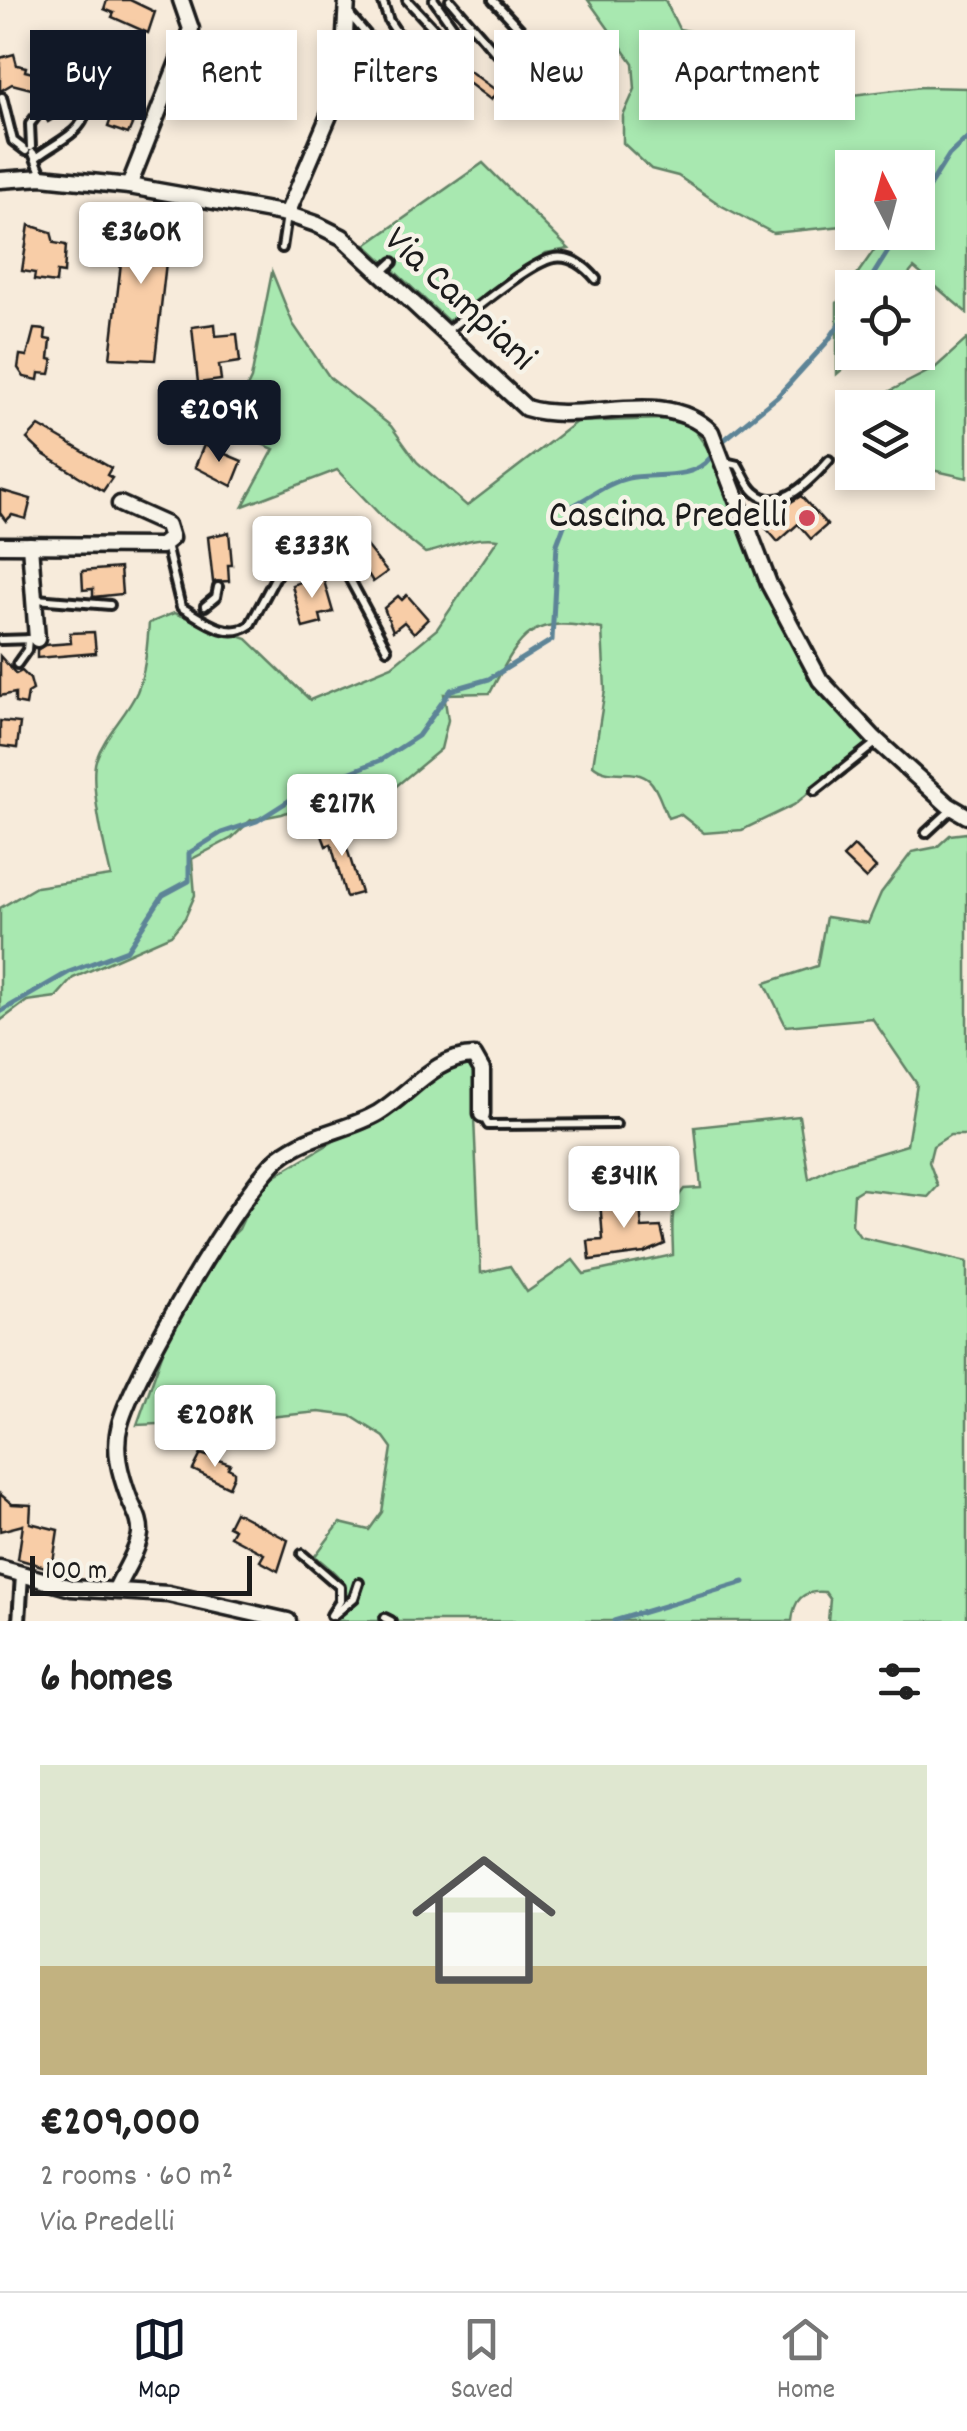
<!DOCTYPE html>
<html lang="en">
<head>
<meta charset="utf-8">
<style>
  body { margin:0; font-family:Dekko,sans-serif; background:#f6f6f6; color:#222; height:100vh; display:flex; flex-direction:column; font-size:38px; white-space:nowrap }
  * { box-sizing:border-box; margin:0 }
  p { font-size:32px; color:#767676 }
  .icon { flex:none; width:55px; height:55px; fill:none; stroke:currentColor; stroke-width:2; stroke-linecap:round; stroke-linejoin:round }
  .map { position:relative; height:1621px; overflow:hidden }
  .side { display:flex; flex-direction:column; background:#fff; flex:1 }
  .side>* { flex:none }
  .guide { position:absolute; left:30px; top:30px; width:908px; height:90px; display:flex; gap:20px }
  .needle { width:65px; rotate:354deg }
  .fabs { position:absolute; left:835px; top:150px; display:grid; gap:20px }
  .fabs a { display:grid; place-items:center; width:100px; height:100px; border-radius:0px; background:#fff; box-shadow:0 5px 15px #0003; font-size:50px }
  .scale { position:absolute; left:30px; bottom:25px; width:222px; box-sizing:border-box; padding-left:10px; border:5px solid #1c1c1c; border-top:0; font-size:28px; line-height:35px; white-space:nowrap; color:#1c1c1c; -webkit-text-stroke:8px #f7f3e8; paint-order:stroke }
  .price { position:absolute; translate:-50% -85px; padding:0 22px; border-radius:10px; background:#fff; color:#222; font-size:32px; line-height:65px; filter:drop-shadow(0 2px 5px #0008) }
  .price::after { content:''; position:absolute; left:50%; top:60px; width:30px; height:22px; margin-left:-15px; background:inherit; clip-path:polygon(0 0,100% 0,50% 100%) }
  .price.on { background:#111827; color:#fff }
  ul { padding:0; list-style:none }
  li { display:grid; align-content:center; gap:20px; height:530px; padding:0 40px }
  li span { display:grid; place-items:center; height:310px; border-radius:0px; color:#555 }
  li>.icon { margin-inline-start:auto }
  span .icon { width:180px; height:180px; fill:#fffc; stroke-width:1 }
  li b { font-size:42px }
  h2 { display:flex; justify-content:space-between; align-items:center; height:120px; padding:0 40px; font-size:42px }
  .pill { padding:0 35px; border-radius:0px; background:#fff; box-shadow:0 5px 15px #0003; font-size:35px; line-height:90px }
  .pill.on { background:#111827; color:#fff }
  .tabs { display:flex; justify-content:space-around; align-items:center; height:140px; border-top:2px solid #e0e0e0; background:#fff; font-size:28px; color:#767676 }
  .tabs a { display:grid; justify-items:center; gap:5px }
  .tabs .on { color:#111827 }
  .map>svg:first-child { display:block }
</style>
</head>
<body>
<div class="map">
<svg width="967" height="1621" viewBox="0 0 967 1621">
  <rect width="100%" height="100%" fill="#f7ebdb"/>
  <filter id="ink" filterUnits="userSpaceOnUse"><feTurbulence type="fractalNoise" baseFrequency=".01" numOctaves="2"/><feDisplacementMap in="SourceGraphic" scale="20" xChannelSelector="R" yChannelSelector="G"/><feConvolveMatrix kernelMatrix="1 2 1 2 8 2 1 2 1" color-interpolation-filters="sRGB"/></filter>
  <g filter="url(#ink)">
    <g fill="#a8e8b0" stroke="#628266" stroke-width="2.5">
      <path d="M588,0H665L679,29L769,46L800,101L922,87L967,88V313L914,268L898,287L852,288V352L861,353L837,374V303L886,233L918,232V168H852V225L773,233L722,206L678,176L651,169L623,143V116L635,89L633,63Z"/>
      <path d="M483,163L569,249L546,253L448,321L366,245Z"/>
      <path d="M272,272L293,324L330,378L391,426L417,462L467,506L576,422L664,419L692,427L711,453L760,577L796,653L814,681L870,742L794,805L742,830L704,833L680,814L668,818C662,806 658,788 649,780C633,766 610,780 593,765L605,690L602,629C529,615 522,632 490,693L444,694L448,720L441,749L371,807L346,790L282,814L251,820L232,838L192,859L195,895L185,918L171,935L73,978L56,997L27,1001L0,1021V908L36,887L111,876C105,851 89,783 96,760C105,734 126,716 137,692C146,670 147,646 149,623L174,613L247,639L310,700L392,666L437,629L498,539C472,535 450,548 425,553L388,523L337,470L243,506L274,449L216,425L240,402L251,379Z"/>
      <path d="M967,339V478L932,470L918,472V408L897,407L890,391L935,368Z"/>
      <path d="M967,833V1135H950L933,1146L929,1162L938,1186L928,1197L862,1189L854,1194L852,1225L860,1237L967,1262V1621H828L830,1599L825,1592C802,1590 794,1600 792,1621H331C335,1613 343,1609 345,1601C352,1582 327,1567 315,1556L340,1523L369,1530L382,1512L392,1448L384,1437L351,1416L319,1412L228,1421L137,1425L167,1340L208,1259L239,1229L259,1185L341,1137L423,1082L470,1063L477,1074L474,1118L481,1273L510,1266L527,1292L573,1260L584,1274L673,1255C673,1232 668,1207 684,1189L701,1188L695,1127L799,1116L809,1179L833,1167L907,1145L917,1084L872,1018L786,1026L765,983L817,966L826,917L868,923L881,893L912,852L937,847L950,835Z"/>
    </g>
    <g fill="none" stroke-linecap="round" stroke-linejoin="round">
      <g stroke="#5d8497" stroke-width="5">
        <path d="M918,204L949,155L967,138"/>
        <path d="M865,288L900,232"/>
        <path d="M724,440L777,397L827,342L852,306"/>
        <path d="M0,1012L69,972L127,950L163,895L189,881V853L221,833L257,821L304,791L381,760L418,736L451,690L489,679L552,640L557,544L571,507C588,498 609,482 628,478C654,473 692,481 710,458"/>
        <path d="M614,1621L744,1582"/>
      </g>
    </g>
    <g fill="#f8cda7" stroke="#1c1c1c" stroke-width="2.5">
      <path d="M107,0H130L155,12L148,33L112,17L114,13L104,9Z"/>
      <path d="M14,54L17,65L26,67L25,71L48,77L62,69L74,89L68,110L48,122L36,102L39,91L12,84L0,91V58Z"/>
      <path d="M464,67L497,91L491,100L458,75Z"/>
      <path d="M127,71L143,76L136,96L143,99L128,134L108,127Z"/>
      <path d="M127,211L171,218L155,360L110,358Z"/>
      <path d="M29,225L51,232L54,243L66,245L64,273L57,272L56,283L34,280L35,273L22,271Z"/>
      <path d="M215,324L216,336L237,334L240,362L219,365L221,380L198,383L192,327Z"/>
      <path d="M34,329L46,330L45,339L51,340L49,359L53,360L50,374L39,373L38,380L24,377L18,368L20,355L27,356Z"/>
      <path d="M39,426L111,468L107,475L112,478L103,491L43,454L27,439Z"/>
      <path d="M204,445L242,461L232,486L195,467Z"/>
      <path d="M0,490L31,499L26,519L12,515L6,521L0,513Z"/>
      <path d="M801,496L827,525L811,539L798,524L778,542L760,521L776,508L778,510Z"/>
      <path d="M229,532L232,565H228L229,581L213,582L208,537Z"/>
      <path d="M359,537L387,572L373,582L354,551Z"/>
      <path d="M120,568L122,594L93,597V589L83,590L82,571Z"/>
      <path d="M322,574L333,612L320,615L322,623L303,628L292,585Z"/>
      <path d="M407,595L428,619L414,633L404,622L393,631L384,608L398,596L402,600Z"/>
      <path d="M94,632L96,653L37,658V650L45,645L71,643L70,633Z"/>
      <path d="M0,656L16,674L22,671L30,679L33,690L28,693L26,705L15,703V693L0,696Z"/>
      <path d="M0,721L20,723L17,748L0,746Z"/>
      <path d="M339,823L361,893L346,897L331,844L326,846L320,830Z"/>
      <path d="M854,846L876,868L866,879L843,857Z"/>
      <path d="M639,1197L642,1228L661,1227L665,1244L644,1253L590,1260L588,1241L603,1240L600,1200Z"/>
      <path d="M201,1454L230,1464L228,1468L234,1471V1476L229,1487L193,1470Z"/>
      <path d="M0,1494L12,1504L31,1505L30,1523L58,1530L52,1569L18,1559L23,1525L0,1531Z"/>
      <path d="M235,1512L288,1540L278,1571L260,1561L264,1554L230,1536L234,1529L228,1526Z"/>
    </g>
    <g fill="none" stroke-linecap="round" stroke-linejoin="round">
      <g stroke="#1c1c1c" stroke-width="14">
        <g id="service">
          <path d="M407,0L448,44L454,41L455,30L434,0"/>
          <path d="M450,0L495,52L543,74L548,67L535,45L493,0"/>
          <path d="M349,14L408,83H420L423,72L389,21L382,0"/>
          <path d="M2,97L13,141L26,151"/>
          <path d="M31,147L30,124L37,115"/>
          <path d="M33,153L42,175"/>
          <path d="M37,157C58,140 92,131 85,98"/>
          <path d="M282,248L287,215"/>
          <path d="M382,272L393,262"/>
          <path d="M446,331C470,314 528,263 554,258C572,255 586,267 596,279"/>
          <path d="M725,462L738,465C743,473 747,485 755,492C780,515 813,478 829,460"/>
          <path d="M166,545L181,607C201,618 227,641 250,625L283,563L306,533L324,531L387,649"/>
          <path d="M36,599L110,605"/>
          <path d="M205,606L216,597L218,587"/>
          <path d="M0,640L36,639"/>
          <path d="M17,664L27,650L28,639"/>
          <path d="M815,791L877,742"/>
          <path d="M926,833L952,809"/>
          <path d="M482,1114L488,1125L616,1124"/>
          <path d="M302,1554L340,1587V1601L331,1615"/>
          <path d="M334,1615L354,1598L359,1583"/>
          <path d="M385,1618L391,1621"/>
        </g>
      </g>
      <g stroke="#1c1c1c" stroke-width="18">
        <path id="pedestrian" d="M19,1621L22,1575"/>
      </g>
      <g stroke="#1c1c1c" stroke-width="21">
        <g id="minor">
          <path d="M0,180L42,177L129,186L287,214L316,224L342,237L526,408C584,426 663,385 711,432L769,584L820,680L874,738L948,805L967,816"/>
          <path d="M129,186L191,29L181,0"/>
          <path d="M287,214L342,85L347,0"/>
          <path d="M0,545L161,546L171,538L167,525L120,504"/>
          <path d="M30,545L37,639"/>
          <path d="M0,1568L71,1588L168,1594L288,1621"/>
          <path d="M116,1589C123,1573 138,1551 140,1534C141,1519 134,1511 129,1498C120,1474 113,1449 120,1424C133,1374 242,1188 280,1157C310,1133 347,1131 378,1113C408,1095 436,1056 474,1056L482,1070V1114"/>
        </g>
      </g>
      <use href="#service" stroke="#f7f3e8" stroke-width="6"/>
      <use href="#pedestrian" stroke="#f7f3e8" stroke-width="10"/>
      <use href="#minor" stroke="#f7f3e8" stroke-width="14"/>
    </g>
  </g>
  <circle fill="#d1495b" stroke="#f7f3e8" stroke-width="4" cx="807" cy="518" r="10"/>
  <g text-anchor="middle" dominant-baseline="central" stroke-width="9" stroke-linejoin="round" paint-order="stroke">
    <g font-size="40" fill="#1c1c1c" stroke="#f7f3e8">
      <text transform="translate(458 301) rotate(43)">Via Campiani</text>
    </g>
    <g font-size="40" fill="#1c1c1c" stroke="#f7f3e8" text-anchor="end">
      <text x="787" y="518">Cascina Predelli</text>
    </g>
  </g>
</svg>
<div class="fabs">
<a><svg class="needle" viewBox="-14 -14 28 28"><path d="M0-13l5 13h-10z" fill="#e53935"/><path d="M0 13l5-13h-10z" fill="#767676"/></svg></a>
<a><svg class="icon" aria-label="locate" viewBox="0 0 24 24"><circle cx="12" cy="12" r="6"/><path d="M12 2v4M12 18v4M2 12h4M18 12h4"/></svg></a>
<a><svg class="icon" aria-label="layers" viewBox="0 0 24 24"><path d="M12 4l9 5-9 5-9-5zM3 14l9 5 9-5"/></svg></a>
</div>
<div class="scale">100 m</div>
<b class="price" style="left:141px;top:287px">€360K</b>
<b class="price on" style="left:219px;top:465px">€209K</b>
<b class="price" style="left:312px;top:601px">€333K</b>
<b class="price" style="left:342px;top:859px">€217K</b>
<b class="price" style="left:624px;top:1231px">€341K</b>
<b class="price" style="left:215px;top:1470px">€208K</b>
<div class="guide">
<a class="pill on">Buy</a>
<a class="pill">Rent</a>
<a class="pill">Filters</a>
<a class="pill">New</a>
<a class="pill">Apartment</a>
</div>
</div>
<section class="side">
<h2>6 homes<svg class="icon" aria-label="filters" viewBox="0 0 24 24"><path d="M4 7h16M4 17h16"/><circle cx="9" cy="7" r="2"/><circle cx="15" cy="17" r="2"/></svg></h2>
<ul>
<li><span style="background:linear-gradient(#dfe7d0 65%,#c2b280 0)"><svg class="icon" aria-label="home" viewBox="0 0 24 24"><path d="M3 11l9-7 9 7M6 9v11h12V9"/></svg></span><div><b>€209,000</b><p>2 rooms · 60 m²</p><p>Via Predelli</p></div></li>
</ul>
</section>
<nav class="tabs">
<a class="on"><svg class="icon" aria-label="map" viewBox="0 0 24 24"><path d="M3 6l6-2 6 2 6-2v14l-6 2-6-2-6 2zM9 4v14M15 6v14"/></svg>Map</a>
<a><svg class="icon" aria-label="saved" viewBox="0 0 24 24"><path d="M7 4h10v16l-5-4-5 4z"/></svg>Saved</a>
<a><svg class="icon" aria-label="home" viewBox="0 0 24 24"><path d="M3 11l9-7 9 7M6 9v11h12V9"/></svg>Home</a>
</nav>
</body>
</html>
